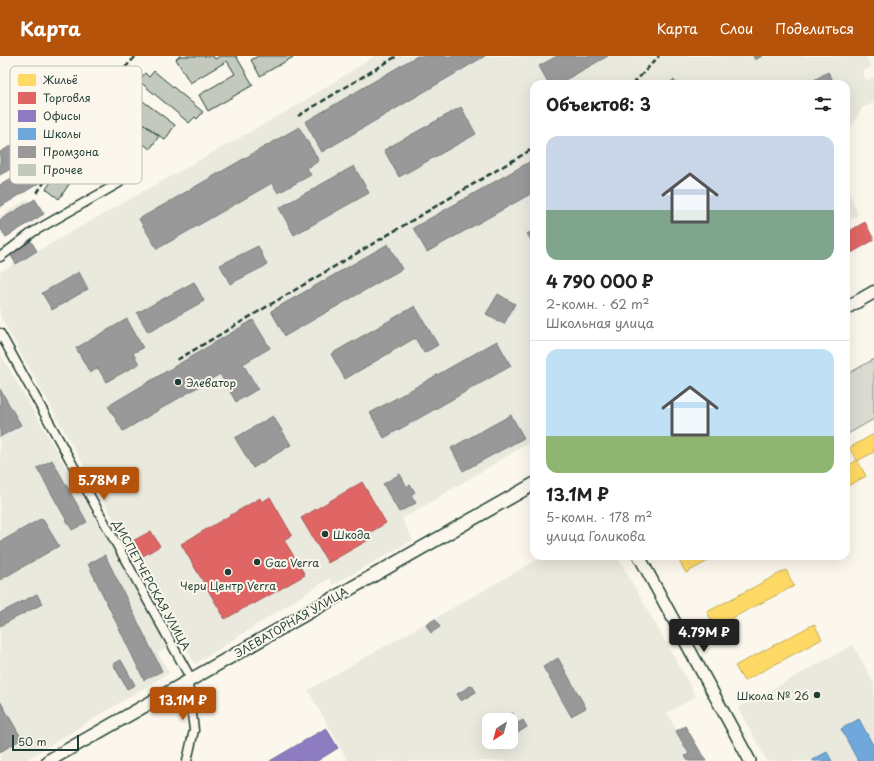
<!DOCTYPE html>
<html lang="ru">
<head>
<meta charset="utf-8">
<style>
  body { margin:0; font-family:"Playpen Sans",sans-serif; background:#f2f2f2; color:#222; height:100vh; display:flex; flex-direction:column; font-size:15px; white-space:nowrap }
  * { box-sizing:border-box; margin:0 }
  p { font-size:13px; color:#767676 }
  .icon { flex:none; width:22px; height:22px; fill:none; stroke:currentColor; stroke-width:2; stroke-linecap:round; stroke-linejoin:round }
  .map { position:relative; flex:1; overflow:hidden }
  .drawer { position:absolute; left:530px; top:24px; width:320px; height:480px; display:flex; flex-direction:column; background:#fff; border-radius:12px; box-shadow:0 4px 16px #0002 }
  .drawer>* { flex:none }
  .needle { width:26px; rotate:216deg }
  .fabs { position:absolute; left:482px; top:657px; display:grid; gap:8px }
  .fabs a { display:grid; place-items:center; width:36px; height:36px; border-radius:8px; background:#fff; box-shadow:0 4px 16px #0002; font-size:20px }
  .scale { position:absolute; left:12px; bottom:10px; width:67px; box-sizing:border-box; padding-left:4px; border:2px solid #1f3d34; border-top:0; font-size:11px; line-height:14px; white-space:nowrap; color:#1f3d34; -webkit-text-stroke:3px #fbf7ec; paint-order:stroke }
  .price { position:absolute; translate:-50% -34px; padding:0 9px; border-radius:4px; background:#b45309; color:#fff; font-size:13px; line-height:26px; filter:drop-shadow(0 1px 2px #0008) }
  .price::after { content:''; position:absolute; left:50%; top:24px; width:12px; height:9px; margin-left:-6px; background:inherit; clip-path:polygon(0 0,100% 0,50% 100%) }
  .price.selected { background:#222; color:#fff }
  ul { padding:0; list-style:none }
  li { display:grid; align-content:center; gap:8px; height:212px; padding:0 16px }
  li+li { border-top:1px solid #e0e0e0 }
  li span { display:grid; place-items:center; height:124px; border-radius:12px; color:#555 }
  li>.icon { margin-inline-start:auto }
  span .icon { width:72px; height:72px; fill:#fffc; stroke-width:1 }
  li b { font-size:17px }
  h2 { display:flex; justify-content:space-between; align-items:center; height:48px; padding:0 16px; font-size:17px }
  header { display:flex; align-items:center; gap:24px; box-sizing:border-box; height:56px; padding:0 20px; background:#b45309; color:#fff }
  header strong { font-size:19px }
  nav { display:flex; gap:22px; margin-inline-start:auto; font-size:14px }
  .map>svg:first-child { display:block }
</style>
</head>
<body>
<header>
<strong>Карта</strong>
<nav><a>Карта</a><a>Слои</a><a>Поделиться</a></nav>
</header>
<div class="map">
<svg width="874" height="705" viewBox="0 0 874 705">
  <rect width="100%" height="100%" fill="#fbf7ec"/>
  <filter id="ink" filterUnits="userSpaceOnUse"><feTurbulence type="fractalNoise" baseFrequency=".025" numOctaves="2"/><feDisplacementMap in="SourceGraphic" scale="8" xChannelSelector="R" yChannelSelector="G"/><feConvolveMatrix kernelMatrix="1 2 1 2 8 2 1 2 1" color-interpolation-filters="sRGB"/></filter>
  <g filter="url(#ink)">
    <g fill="#eae9de" fill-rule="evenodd">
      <path d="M375,0H866L871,11L862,15L866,25L874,21V47L862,52L846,80V28H534V384L402,463L413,484L333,529L330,522L195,608L0,260V216L296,50Z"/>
      <path d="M66,55L74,69L0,116V96Z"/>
      <path d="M846,130L858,159L846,165Z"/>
      <path d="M28,143L37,159L0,171V160Z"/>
      <path d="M0,297L169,590L158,597L169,617L24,705H0Z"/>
      <path d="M544,500H617L696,640L667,657L694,705H348L308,634ZM489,664H511V686H489Z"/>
      <path d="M853,589L874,627V705H767L738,652Z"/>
    </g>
    <path fill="#dbdcd1" stroke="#7d8c82" d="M874,303V363L846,379V319Z"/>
    <g fill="#ffd966" stroke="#bcaa57">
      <path d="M874,378V396L857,405L849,392Z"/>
      <path d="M857,404L866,420L846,431V411Z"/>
      <path d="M679,500H717L686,517L677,501Z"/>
      <path d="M786,514L794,530L715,571L707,556Z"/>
      <path d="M814,568L822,583L744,625L735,610Z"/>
    </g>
    <g fill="#e06666" stroke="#a65a57">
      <path d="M865,166L874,184L846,200V177Z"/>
      <path d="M362,426L386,467L369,477L372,482L328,507L301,462Z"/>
      <path d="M270,441L292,479L284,484L305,519L254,548L253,547L225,563L181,488L260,442L262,446Z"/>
      <path d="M151,475L160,490L138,503L129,487Z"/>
    </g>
    <path fill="#8e7cc3" stroke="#6d6998" d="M326,672L338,692L317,705H270Z"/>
    <g fill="#6fa8dc" stroke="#5788aa">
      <path d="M859,663L874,691V705H858L841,673Z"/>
      <path d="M827,696L832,705H813L812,704Z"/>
    </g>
    <g fill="#999" stroke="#747d7b">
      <path d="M417,0H485L322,96L305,66Z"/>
      <path d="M557,0H608L558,28H549L539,10Z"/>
      <path d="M753,0H762L755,4Z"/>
      <path d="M828,16L835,28H807Z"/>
      <path d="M674,24L676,28H666Z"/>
      <path d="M461,51L476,78L399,121L384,94Z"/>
      <path d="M72,56L76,64L57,75L62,84L0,119V96Z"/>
      <path d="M299,71L319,105L307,112L311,119L278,137L272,127L157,193L139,163Z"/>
      <path d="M43,103L48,111L36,118L41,126L0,151V129Z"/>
      <path d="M531,105L534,111V136L427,196L413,172Z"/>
      <path d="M354,110L369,137L294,179L279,152Z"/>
      <path d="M35,143L44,158L6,181L0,172V164Z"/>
      <path d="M534,174V184L532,185L527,178Z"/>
      <path d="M31,185L37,195L16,208L10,198Z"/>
      <path d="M388,188L402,213L285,280L271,255Z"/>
      <path d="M258,190L267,209L230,228L220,209Z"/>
      <path d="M79,216L88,233L52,254L42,237Z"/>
      <path d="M194,226L204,245L148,276L137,257Z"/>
      <path d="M498,238L515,248L504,268L486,258Z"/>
      <path d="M415,250L438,289L424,297L415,282L345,323L331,298Z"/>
      <path d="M127,263L143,292L133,297L139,308L106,326L98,312L90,317L76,292Z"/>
      <path d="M253,264L270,292L243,308L258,333L236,346L220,318L123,375L108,350Z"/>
      <path d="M497,285L511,310L384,382L370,357Z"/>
      <path d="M0,333L21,369L0,381Z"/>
      <path d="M511,359L524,382L463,415L451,392Z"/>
      <path d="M273,360L291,389L253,412L235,382Z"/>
      <path d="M52,404L87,466L72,474L37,412Z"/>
      <path d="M400,418L407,431L410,429L415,436L411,439L416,447L399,456L383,428Z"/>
      <path d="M42,462L59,490L0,524V486Z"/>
      <path d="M105,499L162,615L144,624L88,508Z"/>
      <path d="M37,538L42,548L0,570V557Z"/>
      <path d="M435,563L440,571L431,577L426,569Z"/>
      <path d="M558,602L586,652L571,660L543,611Z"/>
      <path d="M121,604L135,629L127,633L113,608Z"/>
      <path d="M472,629L476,636L461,645L457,638Z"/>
      <path d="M0,645L22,683L0,696Z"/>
      <path d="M513,657L518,667L523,664L527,671L511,681V664H506L505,662Z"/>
      <path d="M685,670L706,705H688L685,700L689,698L676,675Z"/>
    </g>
    <g fill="#c4c9be" stroke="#1f3d34">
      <path d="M180,0H213L215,3L220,0H236L253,29L208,55L199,39L235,18L227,5L190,27L176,3Z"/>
      <path d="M258,0H295L260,20L251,4Z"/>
      <path d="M154,15L203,56L197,63L195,61L189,67L139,25L145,17L149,21Z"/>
      <path d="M120,28L175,69L165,84L110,42Z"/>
      <path d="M109,42L159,80L150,93L100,55Z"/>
      <path d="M74,93L87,102L59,143L46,133Z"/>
    </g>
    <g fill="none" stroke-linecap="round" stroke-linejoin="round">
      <g stroke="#1f3d34" stroke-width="11">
        <g id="street">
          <path d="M0,201L33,176L119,127"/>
          <path d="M0,277L191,623"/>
          <path d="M187,625L189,634L194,674L187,705"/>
        </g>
      </g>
      <g stroke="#1f3d34" stroke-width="14">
        <path id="secondary" d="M639,500L750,705"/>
      </g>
      <g stroke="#1f3d34" stroke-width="15">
        <g id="primary">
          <path d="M846,252L874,236"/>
          <path d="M48,705L534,428"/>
        </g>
      </g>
      <use href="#street" stroke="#fbf7ec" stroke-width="8"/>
      <use href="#secondary" stroke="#fbf7ec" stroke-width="11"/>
      <use href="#primary" stroke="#fbf7ec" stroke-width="12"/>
      <g stroke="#1f3d34" stroke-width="2.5" stroke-dasharray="6 3" stroke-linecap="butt">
        <path d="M633,28L659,0"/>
        <path d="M298,60L397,0"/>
        <path d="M37,137C68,90 97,40 136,0"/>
        <path d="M177,304L534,92"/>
      </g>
    </g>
  </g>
  <g fill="#1f3d34" stroke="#fbf7ec" stroke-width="1.5">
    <circle cx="178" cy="326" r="4"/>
    <circle cx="325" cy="478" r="4"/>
    <circle cx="257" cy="506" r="4"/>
    <circle cx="228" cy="516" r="4"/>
    <circle cx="817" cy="639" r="4"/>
  </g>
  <g text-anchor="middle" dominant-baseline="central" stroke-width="4" stroke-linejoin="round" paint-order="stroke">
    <g font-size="11" fill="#1f3d34" stroke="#fbf7ec" text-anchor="start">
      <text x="186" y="326">Элеватор</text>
      <text x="333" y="478">Шкода</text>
      <text x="265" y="506">Gac Verra</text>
      <text x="228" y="529" text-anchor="middle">Чери Центр Verra</text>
      <text x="809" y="639" text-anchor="end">Школа № 26</text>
    </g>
    <g font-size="11" fill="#1f3d34" stroke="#fbf7ec">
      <text transform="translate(152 529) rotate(61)">ДИСПЕТЧЕРСКАЯ УЛИЦА</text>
      <text transform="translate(291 566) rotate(-30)">ЭЛЕВАТОРНАЯ УЛИЦА</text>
    </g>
  </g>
  <rect x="10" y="10" width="132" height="118" rx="6" fill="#fbf7ec" stroke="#b9bfb5" stroke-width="1"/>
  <rect x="18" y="18" width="18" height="12" fill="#ffd966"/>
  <rect x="18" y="36" width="18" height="12" fill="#e06666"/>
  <rect x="18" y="54" width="18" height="12" fill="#8e7cc3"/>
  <rect x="18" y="72" width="18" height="12" fill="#6fa8dc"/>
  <rect x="18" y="90" width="18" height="12" fill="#999"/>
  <rect x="18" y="108" width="18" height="12" fill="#c4c9be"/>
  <g font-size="11" fill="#1f3d34">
    <text x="43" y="28">Жильё</text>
    <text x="43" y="46">Торговля</text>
    <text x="43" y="64">Офисы</text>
    <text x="43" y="82">Школы</text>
    <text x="43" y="100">Промзона</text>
    <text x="43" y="118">Прочее</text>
  </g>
</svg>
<div class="fabs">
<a><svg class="needle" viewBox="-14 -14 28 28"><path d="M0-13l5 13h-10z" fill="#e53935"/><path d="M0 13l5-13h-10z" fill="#767676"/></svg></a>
</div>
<div class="scale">50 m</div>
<b class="price" style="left:104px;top:445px">5.78M ₽</b>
<b class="price selected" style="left:704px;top:597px">4.79M ₽</b>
<b class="price" style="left:183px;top:665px">13.1M ₽</b>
<section class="drawer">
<h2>Объектов: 3<svg class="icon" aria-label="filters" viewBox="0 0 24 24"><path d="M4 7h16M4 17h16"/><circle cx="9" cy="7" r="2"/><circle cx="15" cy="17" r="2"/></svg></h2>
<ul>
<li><span style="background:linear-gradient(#c9d6e8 60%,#7fa58c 0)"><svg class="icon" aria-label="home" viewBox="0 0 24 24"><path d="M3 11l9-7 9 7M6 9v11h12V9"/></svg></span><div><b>4 790 000 ₽</b><p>2-комн. · 62 m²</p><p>Школьная улица</p></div></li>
<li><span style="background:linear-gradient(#bfe0f5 70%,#8fb573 0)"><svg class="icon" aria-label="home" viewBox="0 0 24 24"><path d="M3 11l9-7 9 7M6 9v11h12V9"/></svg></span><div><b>13.1M ₽</b><p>5-комн. · 178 m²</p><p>улица Голикова</p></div></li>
</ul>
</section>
</div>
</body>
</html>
